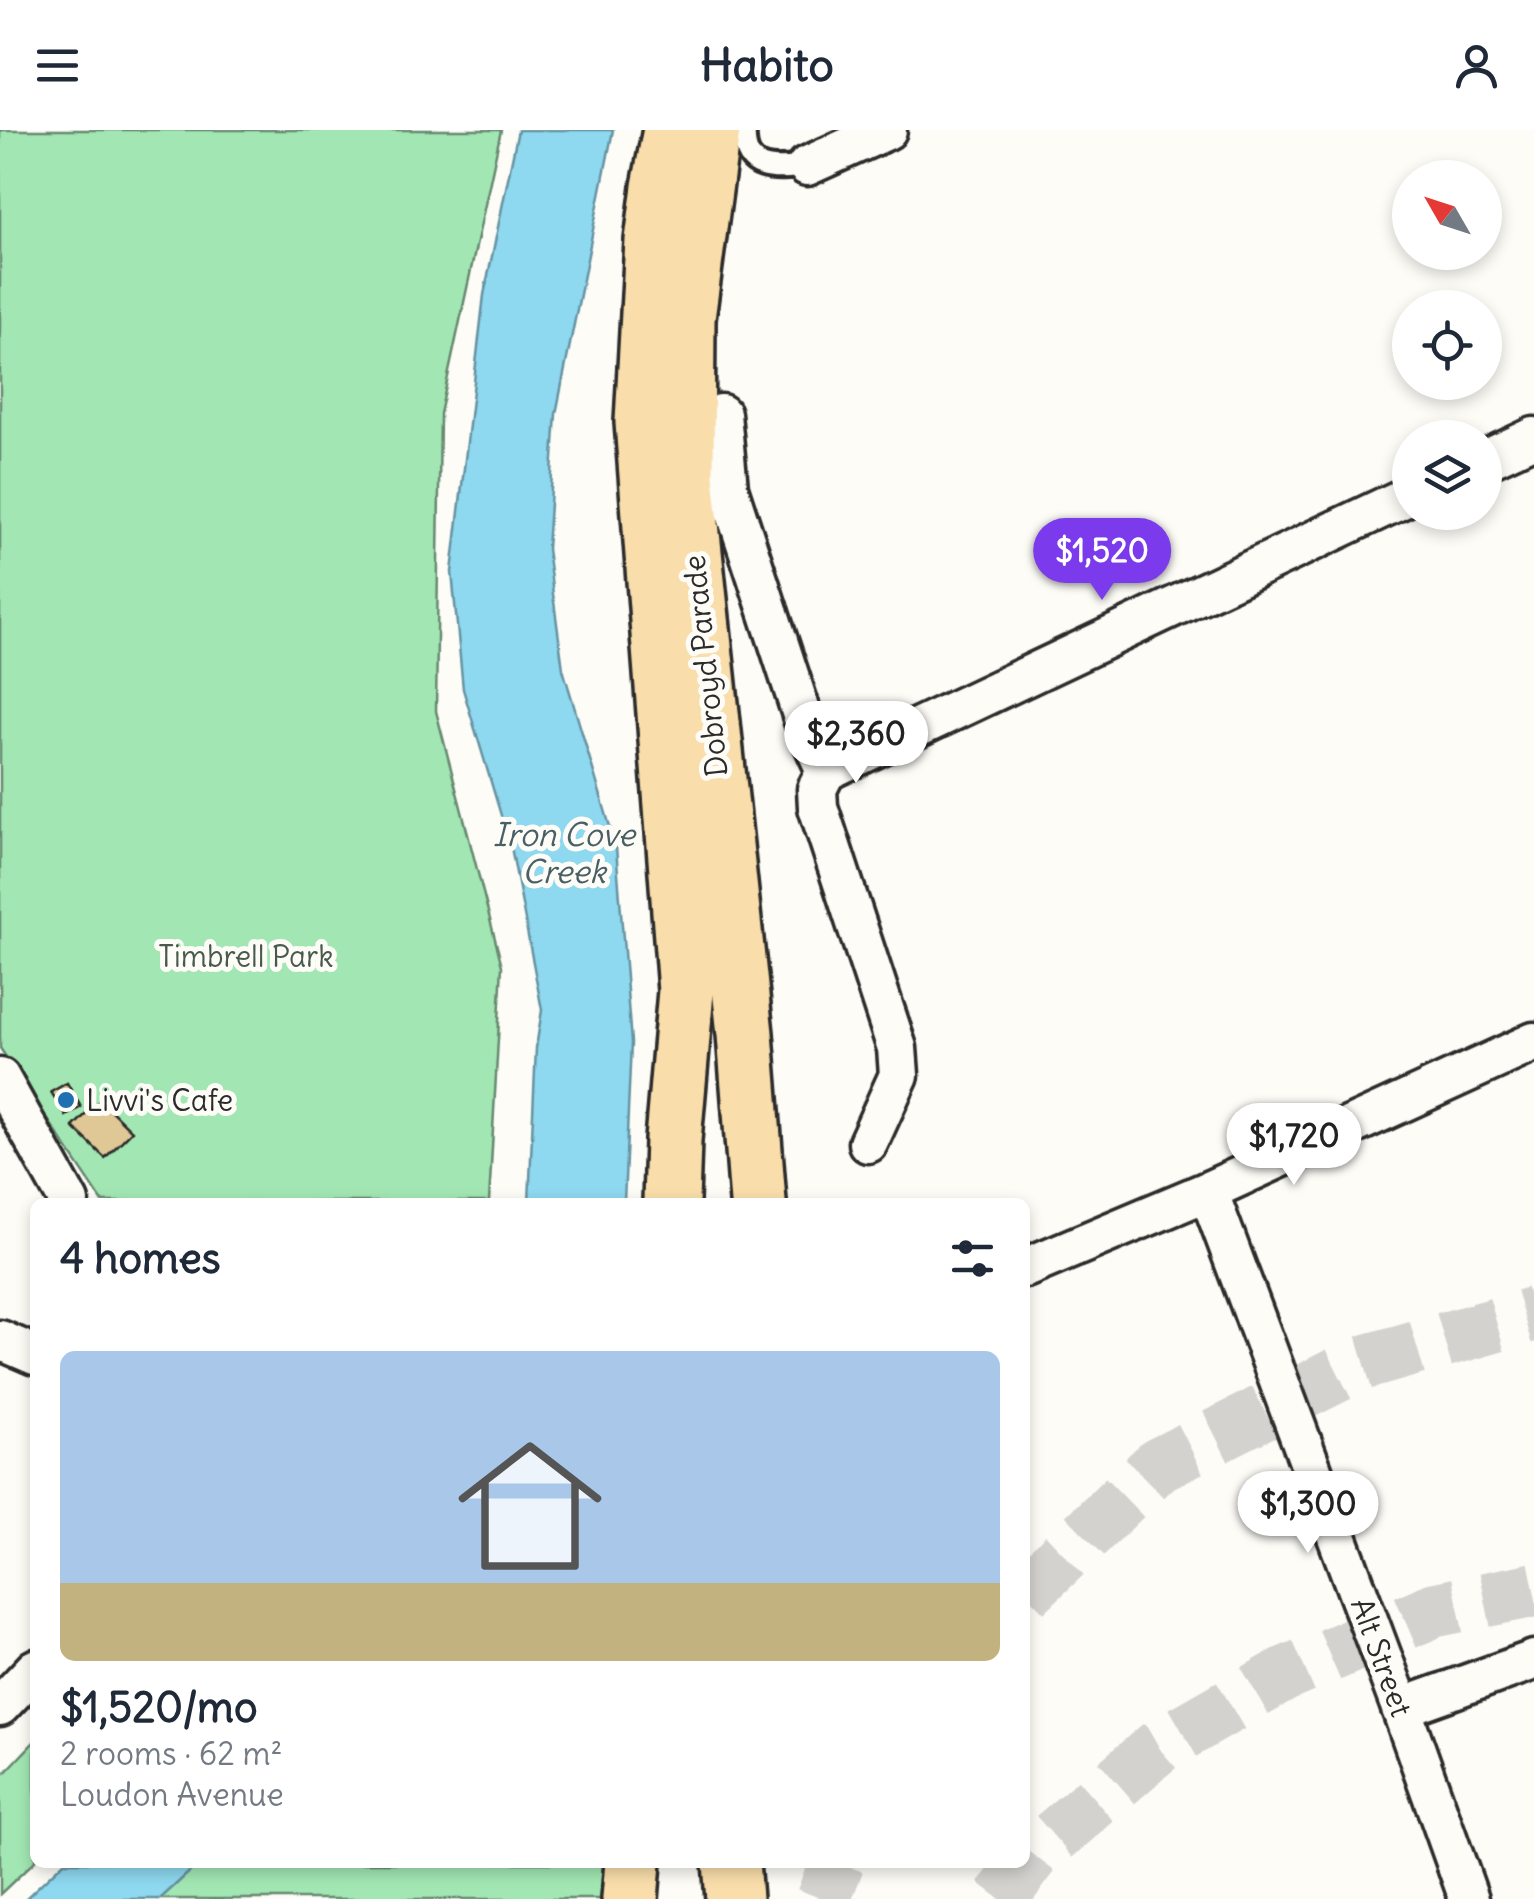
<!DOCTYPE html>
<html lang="en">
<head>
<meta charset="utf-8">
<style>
  body { margin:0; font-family:Delius,sans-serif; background:#f6f6f7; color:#1f2937; height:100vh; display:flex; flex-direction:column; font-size:38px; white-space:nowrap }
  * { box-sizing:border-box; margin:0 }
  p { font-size:32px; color:#747a83 }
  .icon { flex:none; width:55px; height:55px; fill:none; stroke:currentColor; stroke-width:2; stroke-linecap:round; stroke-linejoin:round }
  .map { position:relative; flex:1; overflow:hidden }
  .details { position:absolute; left:30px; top:1068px; width:1000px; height:670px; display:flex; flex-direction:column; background:#fff; border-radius:15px; box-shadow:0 5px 15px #0003 }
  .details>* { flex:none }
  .needle { width:65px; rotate:309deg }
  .controls { position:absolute; left:1392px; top:30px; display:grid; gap:20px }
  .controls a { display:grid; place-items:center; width:110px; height:110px; border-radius:50%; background:#fff; box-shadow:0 5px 15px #0003; font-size:50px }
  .price { position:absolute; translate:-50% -85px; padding:0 22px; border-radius:35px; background:#fff; color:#222; font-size:32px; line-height:65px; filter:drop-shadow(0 2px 5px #0008) }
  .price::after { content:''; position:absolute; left:50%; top:60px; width:30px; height:22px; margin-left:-15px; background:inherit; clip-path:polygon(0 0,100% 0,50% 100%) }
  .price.selected { background:#7c3aed; color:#fff }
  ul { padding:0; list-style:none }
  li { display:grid; align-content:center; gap:20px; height:530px; padding:0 30px }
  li+li { border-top:2px solid #e0e1e3 }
  li span { display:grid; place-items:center; height:310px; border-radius:15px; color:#555 }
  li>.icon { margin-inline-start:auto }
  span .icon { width:180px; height:180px; fill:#fffc; stroke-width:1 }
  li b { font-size:42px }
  h2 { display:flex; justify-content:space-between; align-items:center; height:120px; padding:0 30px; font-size:42px }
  header { display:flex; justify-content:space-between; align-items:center; height:130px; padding:0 30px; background:#fff; font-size:45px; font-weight:700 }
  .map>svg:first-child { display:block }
</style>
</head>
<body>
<header><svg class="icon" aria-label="menu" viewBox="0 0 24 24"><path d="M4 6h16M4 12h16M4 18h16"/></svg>Habito<svg class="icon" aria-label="person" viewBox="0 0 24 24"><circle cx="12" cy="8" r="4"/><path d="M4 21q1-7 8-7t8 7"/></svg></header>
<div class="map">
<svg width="1534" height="1769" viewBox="0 0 1534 1769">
  <rect width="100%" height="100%" fill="#fdfcf7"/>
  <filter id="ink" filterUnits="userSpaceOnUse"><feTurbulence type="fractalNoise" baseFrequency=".01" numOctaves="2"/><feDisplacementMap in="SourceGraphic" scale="20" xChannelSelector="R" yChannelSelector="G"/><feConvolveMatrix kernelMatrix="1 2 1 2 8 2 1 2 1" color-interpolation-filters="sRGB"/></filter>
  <g filter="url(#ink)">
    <g fill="#a2e7b3" stroke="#66896f" stroke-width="2.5">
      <path d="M0,0H501L440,284L436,581L502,836L489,1072H103L0,918Z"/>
      <path d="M35,1611V1731L0,1764V1648Z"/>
      <path d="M199,1733H618L615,1769H160Z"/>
    </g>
    <g fill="#8ed8f0" stroke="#6693a1" stroke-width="2.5">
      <path d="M518,0H613L556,284L547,419L563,539L616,717L631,913L624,1072H529L536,918L542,880L512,722L463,559L452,442L484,165Z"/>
      <path d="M64,1732H199V1733L160,1769H25Z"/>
    </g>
    <g fill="#e0c896" stroke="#2b2b2b" stroke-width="2.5">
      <path d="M67,953L81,977L66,986L51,962Z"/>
      <path d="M100,970L132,1001L105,1028L73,997Z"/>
    </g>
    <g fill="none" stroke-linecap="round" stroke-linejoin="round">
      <g stroke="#d3d2ce" stroke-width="55" stroke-dasharray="55 28" stroke-linecap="butt">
        <path d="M1025,1463L1158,1335L1359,1234L1534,1184"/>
        <path d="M823,1769L837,1732"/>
        <path d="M1000,1769L1033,1725L1158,1617L1285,1544L1434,1480L1534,1460"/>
      </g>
      <g stroke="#2b2b2b" stroke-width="28">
        <path id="lane" d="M745,0C742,44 775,40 807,36"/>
      </g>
      <g stroke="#2b2b2b" stroke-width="45">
        <g id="street">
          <path d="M807,36L887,0"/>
          <path d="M721,284L728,358L806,597L826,641L817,659L818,677L897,918L899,945L868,1013"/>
          <path d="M1485,330L1534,307"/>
          <path d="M826,641L1410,365"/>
          <path d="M0,948L69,1072"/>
          <path d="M1208,1061L1401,1578L1469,1769"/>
          <path d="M1025,1138L1208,1061L1534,912"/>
          <path d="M0,1210L35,1225"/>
          <path d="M0,1576L35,1539"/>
          <path d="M1401,1578L1534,1530"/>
        </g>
      </g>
      <g stroke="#2b2b2b" stroke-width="62">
        <g id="highway">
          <path d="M671,0L660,57L653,111L643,292L686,861L673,1010L671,1072"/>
          <path d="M712,0L687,188L686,347L745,904L758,1072"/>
          <path d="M731,1732L734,1769"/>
          <path d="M630,1769L633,1732"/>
        </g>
      </g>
      <use href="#lane" stroke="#fdfcf7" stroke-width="20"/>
      <use href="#street" stroke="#fdfcf7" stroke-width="38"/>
      <use href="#highway" stroke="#f9deab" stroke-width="55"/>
    </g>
  </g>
  <circle fill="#1f6fb2" stroke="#fdfcf7" stroke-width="4" cx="66" cy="970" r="10"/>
  <g text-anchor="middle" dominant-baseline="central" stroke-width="10" stroke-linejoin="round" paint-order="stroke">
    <g font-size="30" fill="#2b2b2b" stroke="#fdfcf7">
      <text transform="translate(705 536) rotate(-96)">Dobroyd Parade</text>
      <text transform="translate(1382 1527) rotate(70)">Alt Street</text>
    </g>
    <g font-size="30" fill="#495a4d" stroke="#fdfcf7">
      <text x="246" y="826">Timbrell Park</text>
    </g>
    <g font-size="30" fill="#2b2b2b" stroke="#fdfcf7" text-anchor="start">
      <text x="86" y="970">Livvi's Cafe</text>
    </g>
    <g font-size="32" font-style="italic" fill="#495f66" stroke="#fdfcf7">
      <text x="564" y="704">Iron Cove<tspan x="564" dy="37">Creek</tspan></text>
    </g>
  </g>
</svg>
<div class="controls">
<a><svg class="needle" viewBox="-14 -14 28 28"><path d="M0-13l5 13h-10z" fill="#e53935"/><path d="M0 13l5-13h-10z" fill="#747a83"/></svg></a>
<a><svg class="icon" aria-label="locate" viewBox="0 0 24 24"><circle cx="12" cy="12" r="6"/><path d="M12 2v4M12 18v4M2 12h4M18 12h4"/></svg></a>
<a><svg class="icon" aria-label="layers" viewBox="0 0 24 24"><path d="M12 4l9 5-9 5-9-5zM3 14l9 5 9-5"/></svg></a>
</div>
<b class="price selected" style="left:1102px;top:473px">$1,520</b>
<b class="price" style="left:856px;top:656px">$2,360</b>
<b class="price" style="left:1294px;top:1058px">$1,720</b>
<b class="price" style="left:1308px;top:1426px">$1,300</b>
<section class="details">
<h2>4 homes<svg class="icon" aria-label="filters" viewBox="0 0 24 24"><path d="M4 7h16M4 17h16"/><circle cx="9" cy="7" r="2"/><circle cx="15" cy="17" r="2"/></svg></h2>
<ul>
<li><span style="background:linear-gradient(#a9c7e8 75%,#c2b280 0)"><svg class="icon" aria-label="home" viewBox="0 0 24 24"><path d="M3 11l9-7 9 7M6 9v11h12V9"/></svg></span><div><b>$1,520/mo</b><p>2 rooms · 62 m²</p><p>Loudon Avenue</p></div></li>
</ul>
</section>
</div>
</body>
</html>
